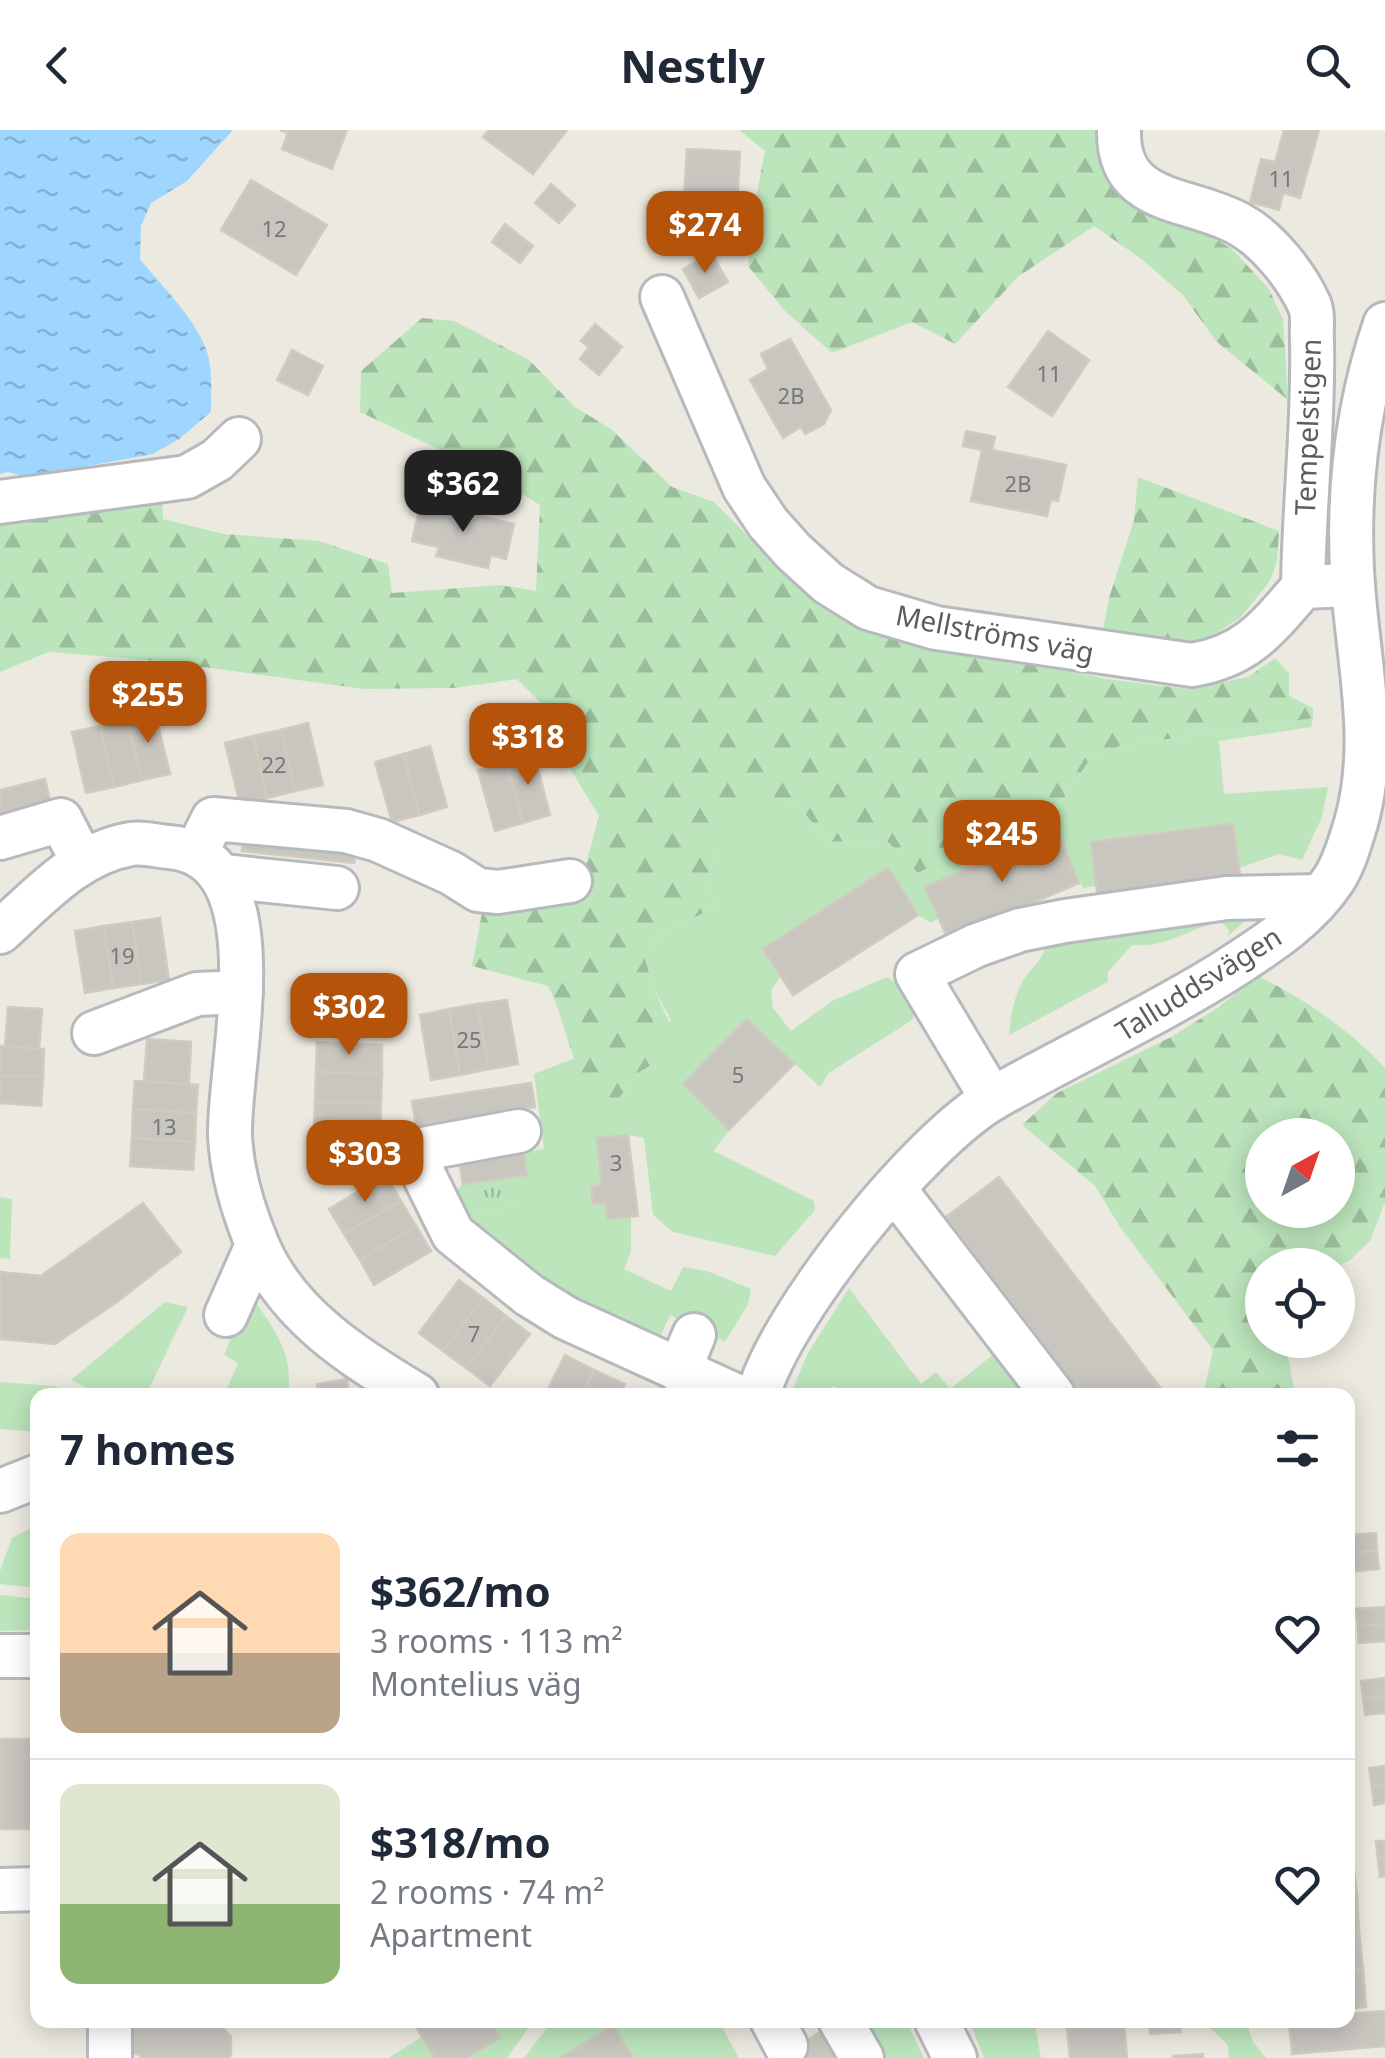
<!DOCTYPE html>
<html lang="en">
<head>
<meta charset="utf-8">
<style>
  body { margin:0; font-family:"Noto Sans",sans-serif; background:#f2f2f3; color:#1f2937; height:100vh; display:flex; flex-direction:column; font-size:38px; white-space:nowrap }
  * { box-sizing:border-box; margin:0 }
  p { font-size:32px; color:#747a83 }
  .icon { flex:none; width:55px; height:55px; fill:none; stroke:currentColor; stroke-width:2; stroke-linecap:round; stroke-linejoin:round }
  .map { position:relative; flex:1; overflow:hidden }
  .drawer { position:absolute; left:30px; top:1258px; width:1325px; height:640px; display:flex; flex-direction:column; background:#fff; border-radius:20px; box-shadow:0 5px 25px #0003 }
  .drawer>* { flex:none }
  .needle { width:65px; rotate:40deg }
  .fabs { position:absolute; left:1245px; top:988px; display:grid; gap:20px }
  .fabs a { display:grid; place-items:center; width:110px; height:110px; border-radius:50%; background:#fff; box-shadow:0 5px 25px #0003; font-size:50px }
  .price { position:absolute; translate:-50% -85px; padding:0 22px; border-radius:20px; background:#b45309; color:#fff; font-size:32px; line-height:65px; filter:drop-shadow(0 2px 5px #0008) }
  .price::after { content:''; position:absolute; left:50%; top:60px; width:30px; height:22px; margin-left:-15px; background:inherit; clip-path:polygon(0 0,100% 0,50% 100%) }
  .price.on { background:#222; color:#fff }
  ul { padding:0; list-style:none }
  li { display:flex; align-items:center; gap:30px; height:250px; padding:0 30px }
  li+li { border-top:2px solid #e0e1e3 }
  li span { display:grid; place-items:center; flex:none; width:280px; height:200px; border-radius:20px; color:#555 }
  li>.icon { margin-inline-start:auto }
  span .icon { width:120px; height:120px; fill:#fffc; stroke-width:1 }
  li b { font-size:42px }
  h2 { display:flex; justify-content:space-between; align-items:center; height:120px; padding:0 30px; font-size:42px }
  header { display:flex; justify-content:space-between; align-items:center; height:130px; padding:0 30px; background:#fff; font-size:45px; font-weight:700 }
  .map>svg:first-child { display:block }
</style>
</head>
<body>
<header><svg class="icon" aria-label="back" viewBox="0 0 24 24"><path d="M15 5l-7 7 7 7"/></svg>Nestly<svg class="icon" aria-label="search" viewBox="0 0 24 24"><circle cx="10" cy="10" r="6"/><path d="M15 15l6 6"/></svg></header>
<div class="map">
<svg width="1385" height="1928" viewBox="0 0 1385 1928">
  <defs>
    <pattern id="forest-firs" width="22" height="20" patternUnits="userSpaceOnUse" patternTransform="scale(2.5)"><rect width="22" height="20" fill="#bce5bc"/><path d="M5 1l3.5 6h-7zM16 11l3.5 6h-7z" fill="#9cbd9c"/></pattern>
    <pattern id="park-tufts" width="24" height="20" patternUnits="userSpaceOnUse" patternTransform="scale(2.5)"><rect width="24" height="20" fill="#bce5bc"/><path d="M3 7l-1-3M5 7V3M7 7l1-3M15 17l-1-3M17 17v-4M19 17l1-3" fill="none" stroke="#9cbd9c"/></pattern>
    <pattern id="water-ripples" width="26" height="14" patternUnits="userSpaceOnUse" patternTransform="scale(2.5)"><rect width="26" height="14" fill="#9ed6ff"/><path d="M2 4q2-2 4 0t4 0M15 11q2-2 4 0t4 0" fill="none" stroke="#84b1d2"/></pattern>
  </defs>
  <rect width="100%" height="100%" fill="#eceae0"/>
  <g fill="#bce5bc">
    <path d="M1313,588L1311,597L1219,611L1224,664L1328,657L1322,687L1302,730L1279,724L1239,738L1233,694L1091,713L1096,756L1083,758L1056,700L925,756L938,788L931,793L918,785L887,738L764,819L781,846L771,860L773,878L791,901L832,871L887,847L900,856L915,883L912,890L829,943L820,957L747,889L683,954L729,1000L714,1021L814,1071L815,1080L775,1126L673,1102L653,1085L644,1008L628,1005L597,1008L608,1089L631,1086V1122L624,1139L671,1161L683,1137L707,1141L751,1159L748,1174L725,1212L670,1185L656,1216L577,1176L465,1088L508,1077L530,1067L523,1022L544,1019L534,944L575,928L578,936L616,971L641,941L671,890L653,857L644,825L666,801L714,778C703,722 721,709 757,670L799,676L828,712L886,710L918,742L979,709L1054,683L1092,626L1120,616Z"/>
    <path d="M1251,786L1228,806L1229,800L1221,792C1187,798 1169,818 1132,815L1108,842V852L1009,905C1011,885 1013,869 1023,851C1034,833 1043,832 1047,811Z"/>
    <path d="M0,1067L12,1069L10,1129L0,1128Z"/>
    <path d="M849,1158L921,1254L936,1242L950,1259L1005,1215L1044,1265H853L833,1256L829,1265H790L808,1223Z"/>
    <path d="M253,1168C275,1202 294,1222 288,1265H224L238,1233L224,1225L238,1190Z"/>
    <path d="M165,1172L188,1177L146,1265H102L71,1250Z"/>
    <path d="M0,1252L55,1256L73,1265H38L37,1302L0,1299Z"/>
    <path d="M37,1395V1458L0,1454V1441L12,1408Z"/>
    <path d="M0,1465L37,1469V1500L0,1501Z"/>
    <path d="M490,1890H534L507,1928H466L500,1908Z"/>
    <path d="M553,1890H718L739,1928H633L613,1896L560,1928H524Z"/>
    <path d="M885,1890H906L924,1928H884L869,1901Z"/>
    <path d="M969,1890H1034L1041,1928H984Z"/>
    <path d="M422,1907L435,1928H388Z"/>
  </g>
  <g fill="url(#forest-firs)" fill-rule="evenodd">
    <path d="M739,0H1096V17L1109,44L1232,119L1269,159L1283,189L1288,270L1216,211L1182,164L1140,128L1094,96L1019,146L955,214L912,192L832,223L785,181L748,136L750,98L765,21Z"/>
    <path d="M422,188L454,191L529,230L575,277L611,299L672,357L714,372L807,465L884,498L1106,549L1187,559L1248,547L1275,528L1289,543V566L1313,578V588L1120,616L1092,626L1054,683L979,709L918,743L886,710L828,712L799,676L757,671C721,709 703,722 714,778L666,801L644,825L653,857L672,898L651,935L641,941L616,971C607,966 595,962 589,954C567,928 565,886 548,856L472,836L484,772L583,745L599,686L568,635L553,585L517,549L455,558L364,559L159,531L49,522L0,542V380L162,360L163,389L224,404L319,411L388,434L392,463L500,455L536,461L540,375L483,340L360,282L361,241Z"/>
    <path d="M1138,347L1279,401L1277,431L1270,451L1240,488L1206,510L1160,515L1102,505L1109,468L1134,390Z"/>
    <path d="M1258,846C1305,869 1350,900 1385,938V1072L1370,1111L1350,1130L1338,1136L1262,1135V1210H1285L1295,1265H1203L1213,1220L1120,1097L1095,1056L1022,995L1057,963L1171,907L1216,879ZM1338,1005V1080H1262V1005Z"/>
  </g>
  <g fill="url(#park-tufts)">
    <path d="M527,1045L531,1067L508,1077L465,1088L454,1062L463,1054Z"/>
    <path d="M1207,1890H1246L1253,1912L1266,1928H1229L1228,1915L1207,1895Z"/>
  </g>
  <path fill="url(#water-ripples)" d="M0,0H233L187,51L151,73L141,96L140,129C162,157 193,185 206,219C213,237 211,263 211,282L179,309L153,324L28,347L8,342L0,344Z"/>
  <g fill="#c9c6c0" stroke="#d1cbbf" stroke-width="2.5">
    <path d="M280,0H347L332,39L282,19L288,3Z"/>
    <path d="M489,0H567L533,44L483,7Z"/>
    <path d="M1284,0H1319L1300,68L1283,63L1279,80L1250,72L1261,29L1275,32Z"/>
    <path d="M687,19L740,22L736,90L683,87Z"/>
    <path d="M251,50L327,95L296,145L221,100Z"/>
    <path d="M551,54L575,75L559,93L535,73Z"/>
    <path d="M505,94L533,116L520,133L492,112Z"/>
    <path d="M711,123L728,152L699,168L683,139Z"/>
    <path d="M595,194L622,217L599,245L580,229L589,217L581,211Z"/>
    <path d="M1048,201L1089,230L1052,286L1008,257Z"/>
    <path d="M790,209L831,280L824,294L805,304L801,297L783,308L750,250L768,239L761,224Z"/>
    <path d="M292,220L323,236L308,265L277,250Z"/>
    <path d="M966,301L995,307L992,320L1066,335L1058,371L1051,370L1047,386L971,371L982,320L963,316Z"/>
    <path d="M421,372L514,394L506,429L491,425L488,438L436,426L439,417L412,411Z"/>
    <path d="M155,583L170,644L142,650L127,589Z"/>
    <path d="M127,589L142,650L114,657L100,596Z"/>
    <path d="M308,593L323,655L295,661L281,600Z"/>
    <path d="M100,596L114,657L86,663L72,602Z"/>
    <path d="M281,600L295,661L267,668L253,606Z"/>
    <path d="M253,606L267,668L240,674L225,613Z"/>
    <path d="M430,616L447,677L420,685L403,624Z"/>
    <path d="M403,624L420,685L392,692L375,632Z"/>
    <path d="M534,624L550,685L523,693L506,632Z"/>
    <path d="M506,632L523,693L495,701L478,640Z"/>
    <path d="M45,649L51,675L0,687V660Z"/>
    <path d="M1233,694L1241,753L1098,771L1091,712Z"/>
    <path d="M244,698L357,710L354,733L242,721Z"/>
    <path d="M1057,700L1079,753L948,809L925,757Z"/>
    <path d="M888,738L918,785L793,865L763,819Z"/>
    <path d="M160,788L169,850L141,854L132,792Z"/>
    <path d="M132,792L141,854L113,858L104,796Z"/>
    <path d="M104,796L113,858L85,863L75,801Z"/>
    <path d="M507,870L518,934L489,939L477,874Z"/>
    <path d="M477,874L489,939L460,945L449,879Z"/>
    <path d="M8,877L42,879L39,919L5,917Z"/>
    <path d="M449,879L460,945L431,950L420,885Z"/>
    <path d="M747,889L794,934L729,1000L683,954Z"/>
    <path d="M147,909L191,912L189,954L144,952Z"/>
    <path d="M317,912L382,915V944L316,942Z"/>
    <path d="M0,916L44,919L43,947L0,945Z"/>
    <path d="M316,942L382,944L381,973L315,972Z"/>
    <path d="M0,945L43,947L41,976L0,973Z"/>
    <path d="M135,951L198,955L196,983L133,979Z"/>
    <path d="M531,953L535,977L416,995L412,971Z"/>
    <path d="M315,972L381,973L380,1003L314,1001Z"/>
    <path d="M133,979L196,983L195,1012L132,1008Z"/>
    <path d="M628,1005L638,1086L608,1089L606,1073L593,1074L591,1057L602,1055L597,1008Z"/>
    <path d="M132,1008L195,1012L193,1040L130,1036Z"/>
    <path d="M523,1022L527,1045L463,1054L459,1031Z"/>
    <path d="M386,1045L401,1071L344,1104L329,1079Z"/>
    <path d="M999,1047L1166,1265H1082L974,1124L946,1087Z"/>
    <path d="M401,1071L416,1096L360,1130L344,1104Z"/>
    <path d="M143,1073L181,1122L117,1172L55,1214L0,1209V1142L41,1146Z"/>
    <path d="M416,1096L431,1121L374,1155L360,1130Z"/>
    <path d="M459,1150L483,1168L443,1221L419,1203Z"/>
    <path d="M483,1168L506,1186L466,1238L443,1221Z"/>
    <path d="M506,1186L530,1204L490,1256L466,1238Z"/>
    <path d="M565,1225L594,1240L582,1265H545Z"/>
    <path d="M594,1240L625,1254L619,1265H582Z"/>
    <path d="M347,1249L349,1265H319L317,1254Z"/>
    <path d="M1376,1403L1377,1421L1348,1423V1405Z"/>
    <path d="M1377,1421L1379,1439L1349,1442L1348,1423Z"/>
    <path d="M1385,1477V1494L1358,1496L1356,1479Z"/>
    <path d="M1385,1494V1511L1359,1513L1358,1496Z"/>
    <path d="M1385,1548V1566L1363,1568L1361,1551Z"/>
    <path d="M1385,1566V1583L1365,1585L1363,1568Z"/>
    <rect x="0" y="1609" width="38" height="90"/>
    <path d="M1385,1636V1655L1372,1657L1369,1638Z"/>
    <path d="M1385,1655V1673L1374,1675L1372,1657Z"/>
    <path d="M1376,1711H1385V1728L1378,1729Z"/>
    <path d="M1385,1728V1746L1380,1747L1378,1729Z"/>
    <path d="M1348,1731H1353L1357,1766H1348Z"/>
    <path d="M1348,1766H1357L1359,1802L1348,1803Z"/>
    <path d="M1359,1802L1363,1839L1348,1841V1803Z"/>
    <path d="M1363,1839L1366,1877L1348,1879V1841Z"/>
    <path d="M1385,1881V1916L1292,1924L1289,1890H1348V1884Z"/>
    <path d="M128,1890H214L231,1906V1925L228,1928H142L138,1924L127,1923Z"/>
    <path d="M412,1890H490L500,1908L466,1928H435Z"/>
    <path d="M1067,1890H1124V1894L1067,1899Z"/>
    <path d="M1179,1890L1181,1902L1150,1904L1149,1891Z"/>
    <path d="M1124,1894L1127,1928H1070L1067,1899Z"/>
    <path d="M613,1895L633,1928H560Z"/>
    <path d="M827,1898L844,1928H779L787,1922Z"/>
    <path d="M1203,1924V1928H1173V1926Z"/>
  </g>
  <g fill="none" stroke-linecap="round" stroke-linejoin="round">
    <g stroke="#b6b9bd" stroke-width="48">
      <g id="minor">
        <path d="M1119,0C1117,76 1188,66 1239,94C1267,109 1296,145 1309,174C1314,184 1311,200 1312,212C1314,293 1304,375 1303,457"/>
        <path d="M662,167L744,357L768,393L793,421L828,453L868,478L936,498L1192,535C1248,526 1268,497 1303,457L1353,455"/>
        <path d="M0,372L187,347L217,330L239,309"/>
        <path d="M0,708L61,690L82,731"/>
        <path d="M196,723L213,689L346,701L378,710L451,743L478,760L498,762L570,751"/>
        <path d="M223,746L337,758"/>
        <path d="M0,802C39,767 77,723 131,714C143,712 157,716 169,717C282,726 228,932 230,1006C232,1043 244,1083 258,1116C287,1185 356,1229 417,1265"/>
        <path d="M94,903L197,864L241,862"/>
        <path d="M992,969L917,844L977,815L1020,800L1065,791L1227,768L1321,766"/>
        <path d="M519,1001L412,1021L453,1104L529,1165L566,1188L735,1265"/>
        <path d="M895,1060L1053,1265"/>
        <path d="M226,1185L257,1115"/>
        <path d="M679,1241L694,1205"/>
        <path d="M758,1265C782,1182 919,1012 994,968C1071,924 1151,888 1226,841C1266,815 1307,790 1334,749C1345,732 1350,712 1356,693C1380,608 1356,525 1352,439C1348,356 1358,273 1385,194"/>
        <path d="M0,1361L38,1346"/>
        <path d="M0,1526H38"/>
        <path d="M0,1760L38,1759"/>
        <path d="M110,1890V1928"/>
        <path d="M772,1890L786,1916"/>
        <path d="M840,1890L862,1928"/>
        <path d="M936,1890L955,1928"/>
      </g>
    </g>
    <use href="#minor" stroke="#fff" stroke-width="42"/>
  </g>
  <g text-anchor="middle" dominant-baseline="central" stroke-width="8" stroke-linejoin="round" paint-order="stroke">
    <g font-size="22" fill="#75777a">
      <text x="1281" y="48">11</text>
      <text x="274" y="98">12</text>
      <text x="1049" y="243">11</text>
      <text x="791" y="265">2B</text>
      <text x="1018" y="353">2B</text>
      <text x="274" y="634">22</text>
      <text x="122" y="825">19</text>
      <text x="469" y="909">25</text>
      <text x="738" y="944">5</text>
      <text x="164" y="996">13</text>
      <text x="616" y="1032">3</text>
      <text x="474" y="1203">7</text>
    </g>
    <g font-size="28" fill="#595d62" stroke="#fff">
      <text transform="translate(1307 297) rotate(-88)">Tempelstigen</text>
      <text transform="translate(995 503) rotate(11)">Mellströms väg</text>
      <text transform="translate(1198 853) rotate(-32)">Talluddsvägen</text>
    </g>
  </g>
</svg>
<div class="fabs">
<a><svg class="needle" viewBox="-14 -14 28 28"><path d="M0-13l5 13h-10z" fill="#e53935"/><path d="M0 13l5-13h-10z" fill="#747a83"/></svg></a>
<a><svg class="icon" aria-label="locate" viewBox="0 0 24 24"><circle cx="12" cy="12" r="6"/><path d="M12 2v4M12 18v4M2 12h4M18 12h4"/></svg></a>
</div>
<b class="price" style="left:705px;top:146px">$274</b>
<b class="price on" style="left:463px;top:405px">$362</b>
<b class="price" style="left:148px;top:616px">$255</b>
<b class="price" style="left:528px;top:658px">$318</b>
<b class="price" style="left:1002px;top:755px">$245</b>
<b class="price" style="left:349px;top:928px">$302</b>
<b class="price" style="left:365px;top:1075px">$303</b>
<section class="drawer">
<h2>7 homes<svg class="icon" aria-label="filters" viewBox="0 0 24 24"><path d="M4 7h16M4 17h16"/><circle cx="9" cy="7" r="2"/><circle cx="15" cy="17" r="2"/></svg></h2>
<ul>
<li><span style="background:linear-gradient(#ffd9b3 60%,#b9a48a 0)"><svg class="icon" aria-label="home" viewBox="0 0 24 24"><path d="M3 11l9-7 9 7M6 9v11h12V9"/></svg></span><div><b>$362/mo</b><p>3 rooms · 113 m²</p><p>Montelius väg</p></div><svg class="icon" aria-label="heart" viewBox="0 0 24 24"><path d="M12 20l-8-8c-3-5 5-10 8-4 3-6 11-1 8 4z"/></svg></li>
<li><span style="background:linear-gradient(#dfe7d0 60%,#8fb573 0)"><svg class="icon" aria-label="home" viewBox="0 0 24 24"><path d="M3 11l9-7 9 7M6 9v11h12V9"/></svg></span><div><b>$318/mo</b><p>2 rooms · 74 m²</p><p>Apartment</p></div><svg class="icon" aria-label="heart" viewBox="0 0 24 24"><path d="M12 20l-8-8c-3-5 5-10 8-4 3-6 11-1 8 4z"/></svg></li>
</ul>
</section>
</div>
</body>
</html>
